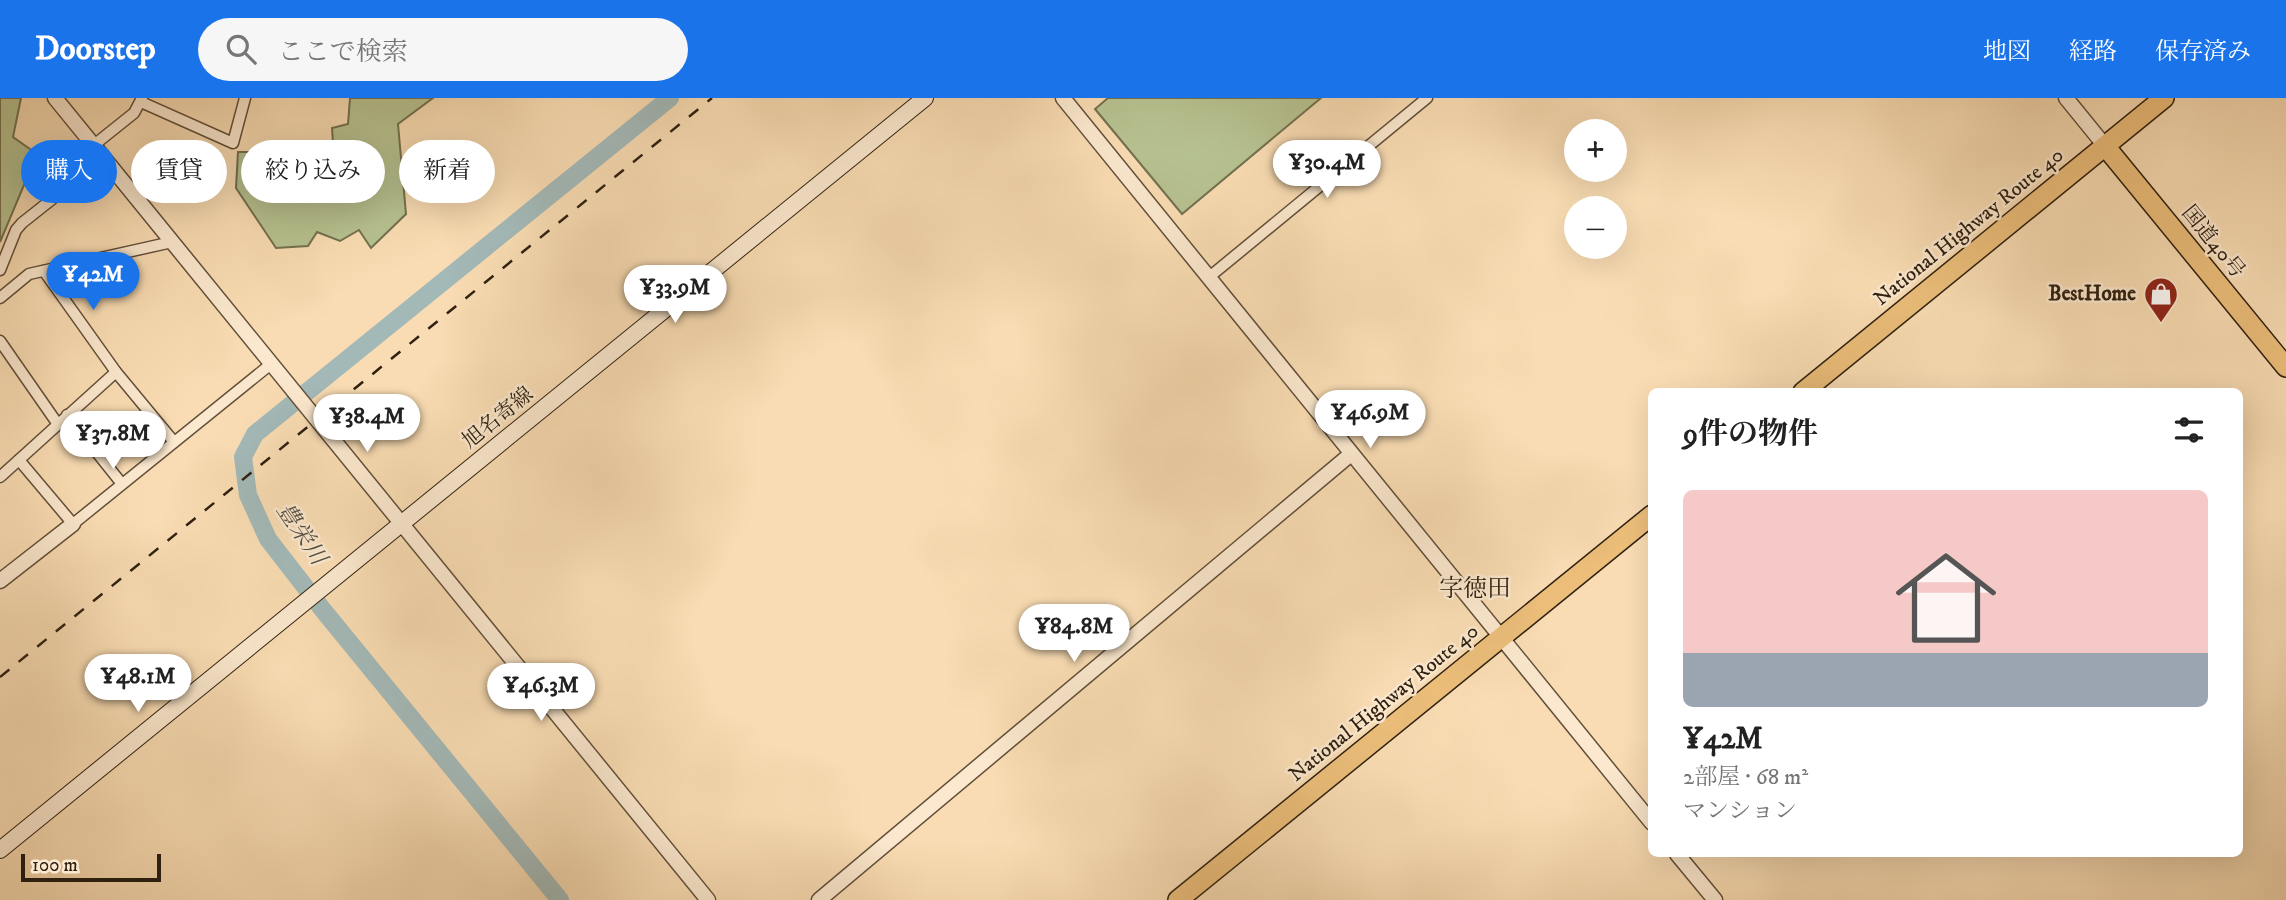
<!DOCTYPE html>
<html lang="ja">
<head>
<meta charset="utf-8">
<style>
  body { margin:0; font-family:"IM FELL DW Pica","Noto Serif JP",serif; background:#f6f6f6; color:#222; height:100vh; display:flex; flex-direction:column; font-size:26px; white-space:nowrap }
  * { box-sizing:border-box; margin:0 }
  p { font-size:23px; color:#767676 }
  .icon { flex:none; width:38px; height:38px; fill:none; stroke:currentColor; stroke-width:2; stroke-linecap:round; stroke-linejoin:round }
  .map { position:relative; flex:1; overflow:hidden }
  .drawer { position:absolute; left:1648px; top:290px; width:595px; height:469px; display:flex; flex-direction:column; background:#fff; border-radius:10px; box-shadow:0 7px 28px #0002 }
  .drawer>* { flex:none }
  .top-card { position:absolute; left:21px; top:42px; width:665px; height:63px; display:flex; gap:14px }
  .buttons { position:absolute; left:1564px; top:21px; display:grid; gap:14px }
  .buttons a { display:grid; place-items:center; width:63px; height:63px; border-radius:50%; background:#fff; box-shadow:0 7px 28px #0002; font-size:35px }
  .scale { position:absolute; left:21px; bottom:18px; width:140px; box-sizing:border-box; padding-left:7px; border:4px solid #2f2010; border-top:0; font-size:19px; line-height:24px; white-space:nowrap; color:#2f2010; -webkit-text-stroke:5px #fbe8ce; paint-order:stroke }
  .price { position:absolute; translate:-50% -60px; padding:0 16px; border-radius:24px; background:#fff; color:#222; font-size:23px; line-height:46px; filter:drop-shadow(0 2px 4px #0008) }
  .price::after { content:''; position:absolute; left:50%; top:42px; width:21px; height:16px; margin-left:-10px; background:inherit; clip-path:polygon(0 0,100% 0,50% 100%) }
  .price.current { background:#1a73e8; color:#fff }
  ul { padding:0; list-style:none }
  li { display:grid; align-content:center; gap:14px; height:371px; padding:0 35px }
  li span { display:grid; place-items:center; height:217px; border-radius:10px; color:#555 }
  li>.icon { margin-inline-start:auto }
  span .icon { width:126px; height:126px; fill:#fffc; stroke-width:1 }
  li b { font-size:30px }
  h2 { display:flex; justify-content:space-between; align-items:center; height:84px; padding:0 35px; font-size:30px }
  .chip { padding:0 24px; border-radius:32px; background:#fff; box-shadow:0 7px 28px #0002; font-size:24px; line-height:63px }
  .chip.current { background:#1a73e8; color:#fff }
  header { display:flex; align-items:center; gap:42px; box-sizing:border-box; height:98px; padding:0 35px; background:#1a73e8; color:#fff }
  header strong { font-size:33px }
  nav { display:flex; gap:38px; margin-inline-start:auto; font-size:24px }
  .search { width:490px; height:63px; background:#f6f6f6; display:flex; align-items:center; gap:18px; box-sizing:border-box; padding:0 24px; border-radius:38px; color:#767676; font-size:26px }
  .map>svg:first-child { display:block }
</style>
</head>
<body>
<header>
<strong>Doorstep</strong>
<div class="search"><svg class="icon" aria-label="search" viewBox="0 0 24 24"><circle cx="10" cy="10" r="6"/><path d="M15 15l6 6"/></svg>ここで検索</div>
<nav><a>地図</a><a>経路</a><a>保存済み</a></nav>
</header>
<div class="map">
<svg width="2286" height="802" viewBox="0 0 2286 802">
  <rect width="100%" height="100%" fill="#f9dcb3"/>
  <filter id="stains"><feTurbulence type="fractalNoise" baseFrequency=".00286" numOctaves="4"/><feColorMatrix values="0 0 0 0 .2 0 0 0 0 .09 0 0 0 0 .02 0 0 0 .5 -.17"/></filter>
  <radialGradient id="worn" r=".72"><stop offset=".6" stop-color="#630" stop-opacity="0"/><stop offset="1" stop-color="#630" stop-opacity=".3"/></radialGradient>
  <g fill="#b7c291" stroke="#737150" stroke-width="2">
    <path d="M0,0H21L13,39L37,56L0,144Z"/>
    <path d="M350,0H433L398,26L406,116L371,150L359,132L340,143L317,134L308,148L276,150L236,90L238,54H252L256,78L334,60L332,30L348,26Z"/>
    <path d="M1108,0H1321L1182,116L1095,11Z"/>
  </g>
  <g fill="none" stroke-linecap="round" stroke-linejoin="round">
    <path stroke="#a3b9b8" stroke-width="18" d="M560,802L323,512L268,441L248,397L243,359L255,336L670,0"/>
    <g stroke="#624f39" stroke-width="13">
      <g id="minor">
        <path d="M141,4L233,45L245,0"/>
        <path d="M94,47L134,15L142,0"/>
        <path d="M0,172L16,132L22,125L104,60"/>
        <path d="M44,173L116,274L174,344"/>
        <path d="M1208,180L1427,0"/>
        <path d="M0,200L29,176L172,144"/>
        <path d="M0,243L57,325"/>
        <path d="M67,317L122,386"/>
        <path d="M19,362L73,426L271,266"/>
        <path d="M0,379L116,274"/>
      </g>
    </g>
    <g stroke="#624f39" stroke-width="17">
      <g id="tertiary">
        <path d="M55,0L708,802"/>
        <path d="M1063,0L1652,725"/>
        <path d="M2066,0L2105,48"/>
        <path d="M0,483L73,426"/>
        <path d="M1677,756L1715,802"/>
        <path d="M819,802L1351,356"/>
      </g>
    </g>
    <g stroke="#2f2010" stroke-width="18">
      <path id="secondary" d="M0,752L925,0"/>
    </g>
    <g stroke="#2f2010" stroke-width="22">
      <g id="trunk">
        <path d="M2105,48L2286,269"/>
        <path d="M1803,294L2164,0"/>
        <path d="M1178,802L1652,417"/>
      </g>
    </g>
    <use href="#minor" stroke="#fbe8ce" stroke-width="10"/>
    <use href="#tertiary" stroke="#fbe8ce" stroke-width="14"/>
    <use href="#secondary" stroke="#fbe8ce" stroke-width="16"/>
    <use href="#trunk" stroke="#ecbe7a" stroke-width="19"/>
    <path stroke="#2f2010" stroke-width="2.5" stroke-dasharray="12 12" stroke-linecap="butt" d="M0,579L712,0"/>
  </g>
  <defs>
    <g id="shop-pin" transform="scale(1.75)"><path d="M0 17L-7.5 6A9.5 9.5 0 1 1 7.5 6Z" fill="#8f2418" stroke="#fbe8ce"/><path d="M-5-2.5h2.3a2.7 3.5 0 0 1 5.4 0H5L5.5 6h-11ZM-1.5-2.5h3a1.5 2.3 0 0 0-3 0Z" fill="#fff"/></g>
  </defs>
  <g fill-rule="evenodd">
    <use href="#shop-pin" x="2161" y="196"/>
  </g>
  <g text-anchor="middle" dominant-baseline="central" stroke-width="5" stroke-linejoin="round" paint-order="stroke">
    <g font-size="21" fill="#2f2010" stroke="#fbe8ce">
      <text transform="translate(1969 129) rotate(-39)">National Highway Route 40</text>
      <text transform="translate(2213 144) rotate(51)">国道40号</text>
      <text transform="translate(498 320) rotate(-39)">旭名寄線</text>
      <text transform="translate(1384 605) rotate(-39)">National Highway Route 40</text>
    </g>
    <g font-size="21" font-weight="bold" fill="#2f2010" stroke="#fbe8ce" text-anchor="end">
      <text x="2136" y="196">BestHome</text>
    </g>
    <g font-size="23" font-style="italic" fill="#524e42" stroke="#fbe8ce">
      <text transform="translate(301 436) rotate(56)">豊栄川</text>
    </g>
    <g font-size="24" fill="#2f2010" stroke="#fbe8ce">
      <text x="1475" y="491">字徳田</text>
    </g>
  </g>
  <rect width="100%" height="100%" filter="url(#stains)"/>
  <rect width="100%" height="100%" fill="url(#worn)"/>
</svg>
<div class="buttons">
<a>+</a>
<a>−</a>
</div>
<div class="scale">100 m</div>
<b class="price" style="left:1327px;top:102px">¥30.4M</b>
<b class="price current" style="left:93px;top:214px">¥42M</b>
<b class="price" style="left:675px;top:227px">¥33.9M</b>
<b class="price" style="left:1370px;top:352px">¥46.9M</b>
<b class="price" style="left:367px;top:356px">¥38.4M</b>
<b class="price" style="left:113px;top:373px">¥37.8M</b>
<b class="price" style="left:1074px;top:566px">¥84.8M</b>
<b class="price" style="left:138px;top:616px">¥48.1M</b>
<b class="price" style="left:541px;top:625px">¥46.3M</b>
<div class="top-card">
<a class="chip current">購入</a>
<a class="chip">賃貸</a>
<a class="chip">絞り込み</a>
<a class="chip">新着</a>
</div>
<section class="drawer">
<h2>9件の物件<svg class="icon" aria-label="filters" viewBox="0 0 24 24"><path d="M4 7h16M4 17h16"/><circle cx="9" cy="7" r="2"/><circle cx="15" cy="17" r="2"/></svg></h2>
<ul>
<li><span style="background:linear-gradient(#f6c9c9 75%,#9aa5b1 0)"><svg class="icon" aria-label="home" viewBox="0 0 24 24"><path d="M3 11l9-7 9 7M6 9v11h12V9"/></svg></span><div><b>¥42M</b><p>2部屋 · 68 m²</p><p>マンション</p></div></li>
</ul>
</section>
</div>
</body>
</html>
